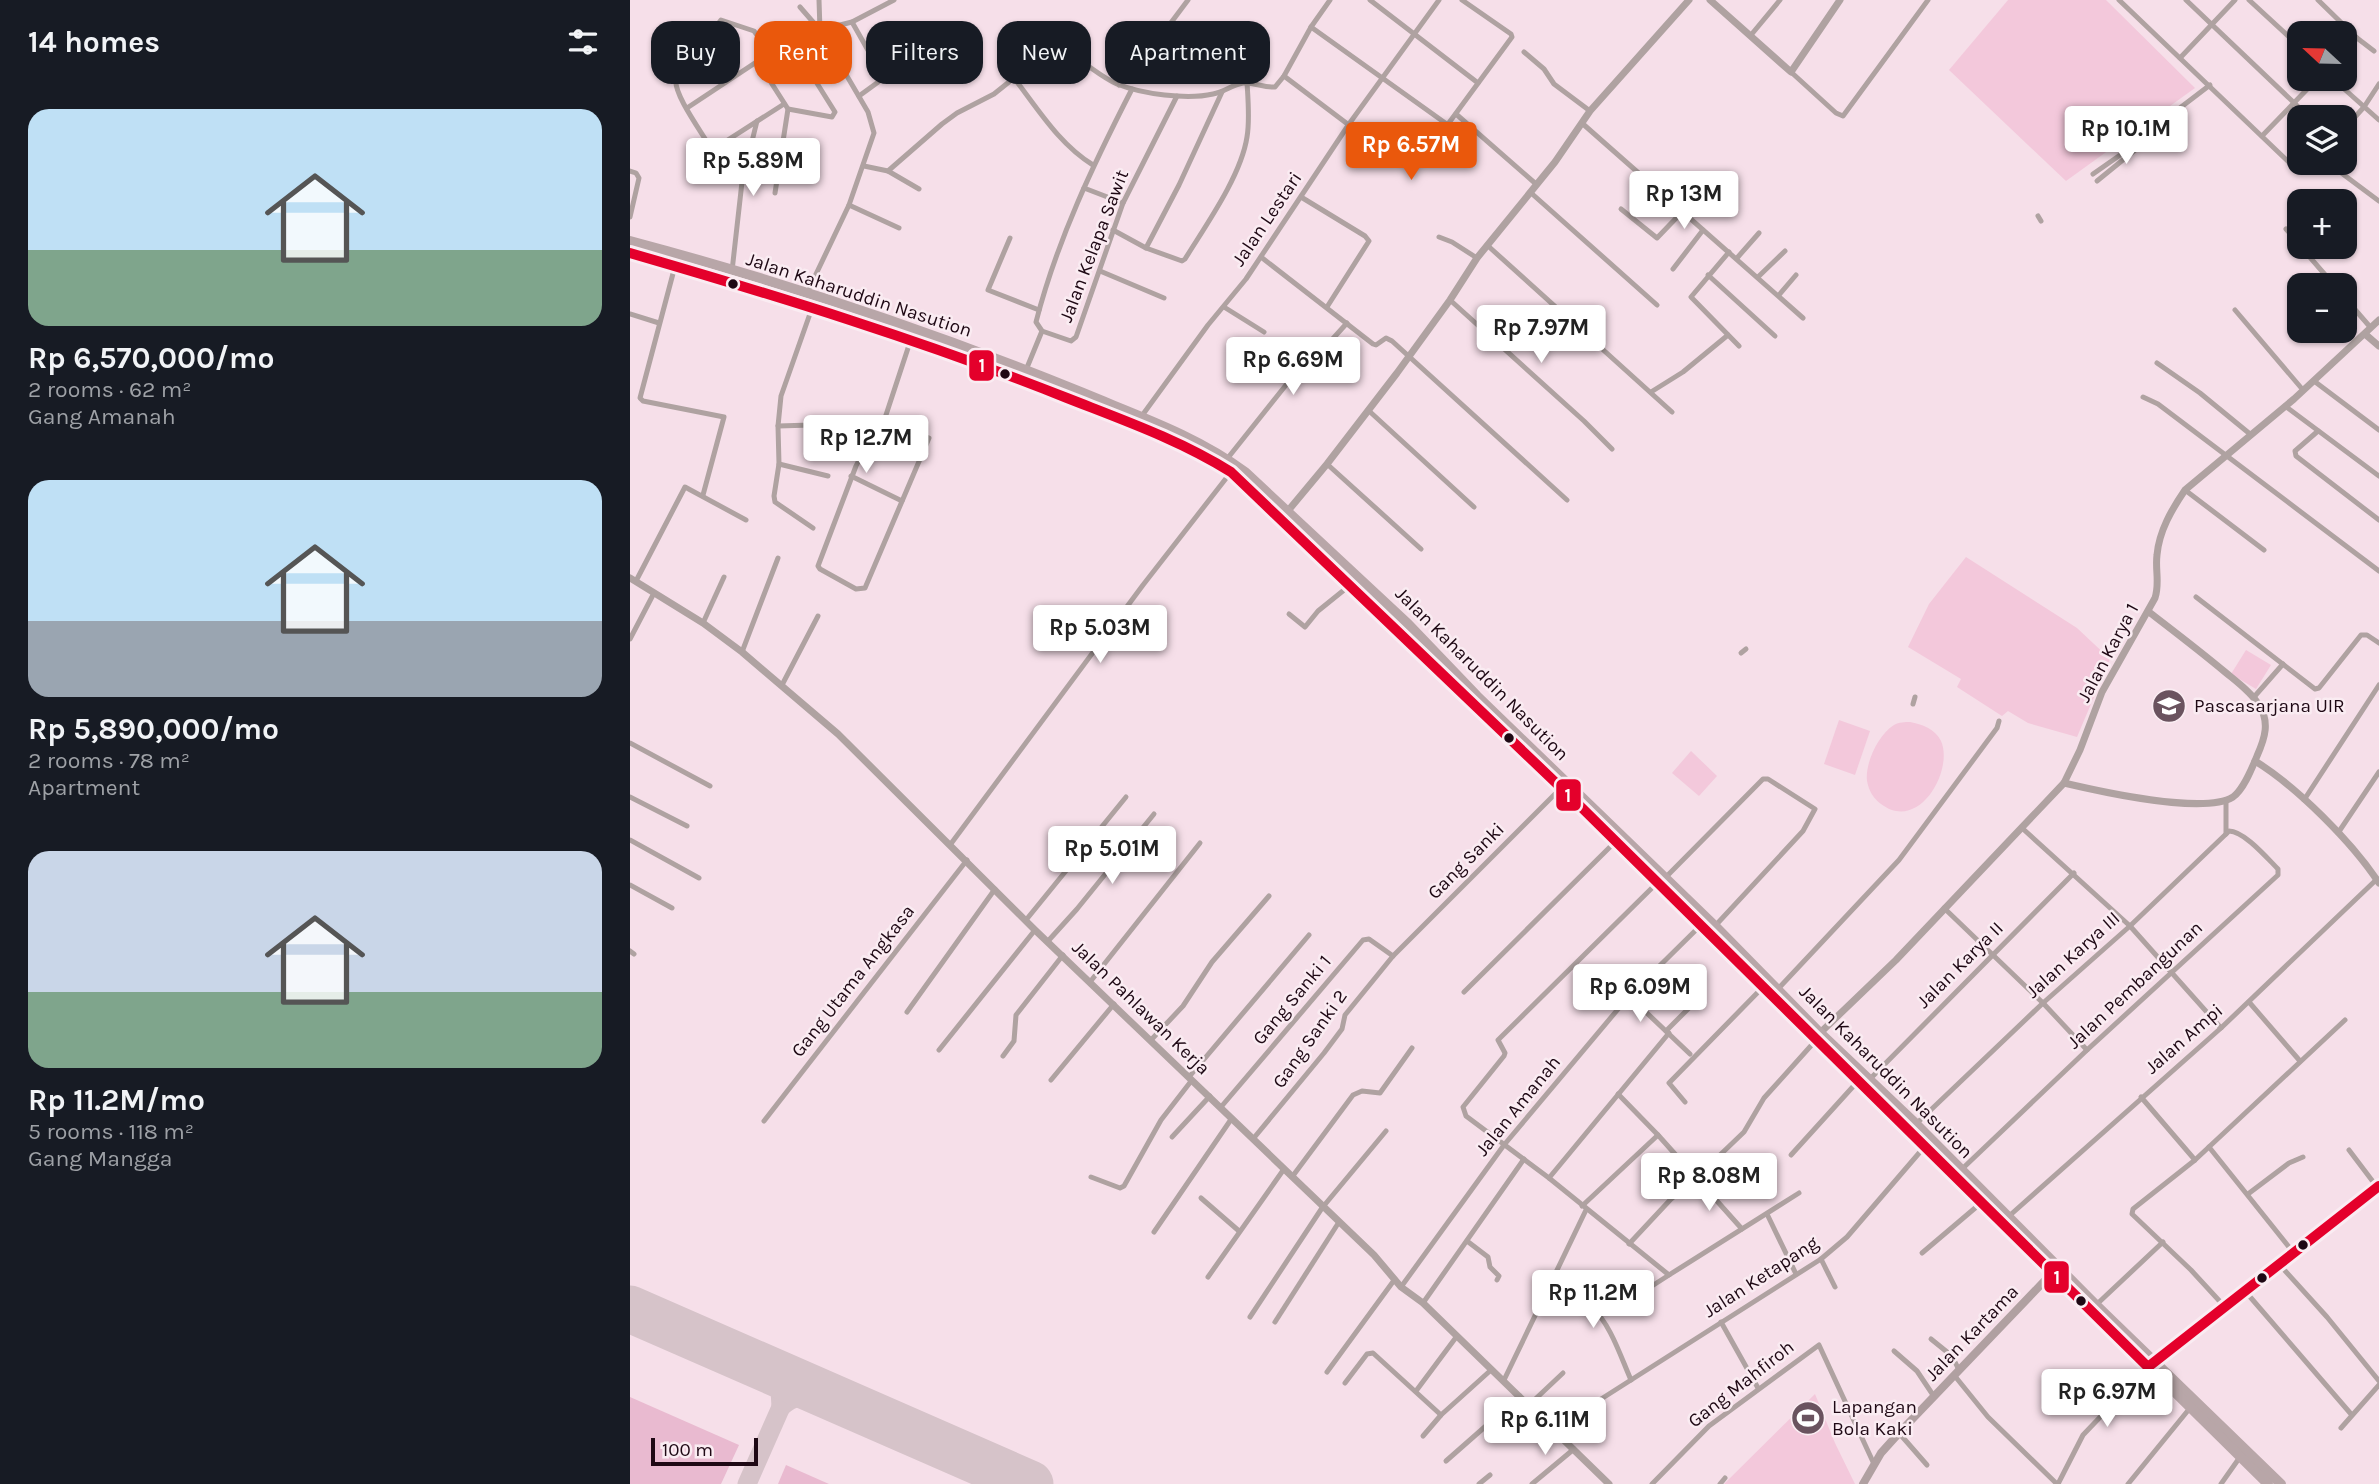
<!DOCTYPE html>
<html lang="en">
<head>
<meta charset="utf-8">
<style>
  body { margin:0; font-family:Karla,sans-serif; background:#242831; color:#f1f3f6; height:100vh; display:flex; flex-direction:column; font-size:26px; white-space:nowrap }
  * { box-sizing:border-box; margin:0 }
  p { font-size:23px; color:#9ea1a6 }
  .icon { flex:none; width:38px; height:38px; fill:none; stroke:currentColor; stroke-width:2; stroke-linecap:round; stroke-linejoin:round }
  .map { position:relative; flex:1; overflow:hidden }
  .panel { display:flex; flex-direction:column; background:#171b24; width:630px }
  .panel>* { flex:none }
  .hud { position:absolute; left:21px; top:21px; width:665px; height:63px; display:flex; gap:14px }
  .needle { width:46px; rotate:292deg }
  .fabs { position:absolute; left:1657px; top:21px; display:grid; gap:14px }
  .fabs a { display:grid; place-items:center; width:70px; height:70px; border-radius:14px; background:#171b24; box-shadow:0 2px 5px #0004; font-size:35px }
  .scale { position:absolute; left:21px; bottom:18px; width:107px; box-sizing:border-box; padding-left:7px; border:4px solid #1e0814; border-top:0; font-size:19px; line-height:24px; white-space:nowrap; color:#1e0814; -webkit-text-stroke:5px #faecf2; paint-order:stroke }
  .price { position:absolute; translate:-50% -60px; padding:0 16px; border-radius:7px; background:#fff; color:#222; font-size:23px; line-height:46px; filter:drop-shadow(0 2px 4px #0008) }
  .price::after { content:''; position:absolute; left:50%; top:42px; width:21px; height:16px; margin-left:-10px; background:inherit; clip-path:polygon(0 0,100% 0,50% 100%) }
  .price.current { background:#ea580c; color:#fff }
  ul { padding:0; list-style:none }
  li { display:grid; align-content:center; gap:14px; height:371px; padding:0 28px }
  li span { display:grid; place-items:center; height:217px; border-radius:21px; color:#555 }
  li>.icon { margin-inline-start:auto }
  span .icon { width:126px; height:126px; fill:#fffc; stroke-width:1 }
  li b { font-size:30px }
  h2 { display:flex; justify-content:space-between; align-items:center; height:84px; padding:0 28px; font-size:30px }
  .chip { padding:0 24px; border-radius:21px; background:#171b24; box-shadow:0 2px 5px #0004; font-size:24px; line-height:63px }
  .chip.current { background:#ea580c; color:#fff }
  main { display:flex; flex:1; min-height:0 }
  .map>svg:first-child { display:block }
</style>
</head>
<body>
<main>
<section class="panel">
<h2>14 homes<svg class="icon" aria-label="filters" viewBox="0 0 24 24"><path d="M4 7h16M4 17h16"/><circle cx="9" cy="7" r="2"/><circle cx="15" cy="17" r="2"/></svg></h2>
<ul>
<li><span style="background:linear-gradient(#bfe0f5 65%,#7fa58c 0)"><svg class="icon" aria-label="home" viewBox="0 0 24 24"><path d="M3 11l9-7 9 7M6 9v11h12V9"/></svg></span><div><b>Rp 6,570,000/mo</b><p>2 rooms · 62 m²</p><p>Gang Amanah</p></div></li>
<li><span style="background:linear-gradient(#bfe0f5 65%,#9aa5b1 0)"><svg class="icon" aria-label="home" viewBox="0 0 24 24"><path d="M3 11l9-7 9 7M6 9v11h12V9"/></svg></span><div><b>Rp 5,890,000/mo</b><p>2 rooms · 78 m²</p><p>Apartment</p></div></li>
<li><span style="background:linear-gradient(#c9d6e8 65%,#7fa58c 0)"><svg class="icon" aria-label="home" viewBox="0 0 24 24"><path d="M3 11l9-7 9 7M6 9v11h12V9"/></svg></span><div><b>Rp 11.2M/mo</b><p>5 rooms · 118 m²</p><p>Gang Mangga</p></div></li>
</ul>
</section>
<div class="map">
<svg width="1749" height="1484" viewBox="0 0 1749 1484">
  <rect width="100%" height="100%" fill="#f6dfe9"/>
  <g fill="#f3c8db">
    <path d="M1378,0H1476L1565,88L1436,181L1319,70Z"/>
    <path d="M1336,557L1447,628L1480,659L1447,737L1398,723L1378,711L1372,716L1327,687L1331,679L1278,647L1299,604Z"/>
    <path d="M1616,650L1641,665L1626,689L1601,674Z"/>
    <path d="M1209,720L1240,731L1225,775L1194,764Z"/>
    <path d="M1280,722C1292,724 1305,729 1311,741C1324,770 1289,833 1251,804C1243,798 1239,791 1237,781C1235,763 1248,735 1264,725C1269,722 1275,722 1280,722Z"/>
    <path d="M1061,751L1087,776L1069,796L1042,773Z"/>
    <path d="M1185,1394L1205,1443L1225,1484H1094Z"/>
  </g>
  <g fill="#e9bad0">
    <path d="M0,1397L109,1445L91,1484H0Z"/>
    <path d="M156,1465L199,1484H148Z"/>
  </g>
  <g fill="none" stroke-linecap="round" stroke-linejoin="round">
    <g stroke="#d6c3c9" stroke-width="19">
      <path d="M136,1368L150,1390L151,1407C164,1396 177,1393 193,1394"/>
      <path d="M117,1484L151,1407"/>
    </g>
    <path stroke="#d6c3c9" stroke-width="47" d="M0,1309L400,1484"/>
    <g stroke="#afa2a1" stroke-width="5">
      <path d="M740,0L848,83"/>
      <path d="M1489,0L1666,169"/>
      <path d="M1556,0L1679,117"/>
      <path d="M1619,0L1670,47"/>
      <path d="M1688,0L1727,38L1744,51"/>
      <path d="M170,7L190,30L222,22L264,0"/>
      <path d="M222,22L252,75L251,80L229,96"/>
      <path d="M681,27L818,125"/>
      <path d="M1121,35L1150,0"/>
      <path d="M75,40L99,79"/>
      <path d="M1715,50L1727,38"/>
      <path d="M894,52L914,69L924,84L960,111"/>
      <path d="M1550,58L1605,0"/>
      <path d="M128,62L158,109L145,193"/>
      <path d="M1161,72L1206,113L1213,116L1298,0"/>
      <path d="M654,76L744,144L785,169L882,37L881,34L832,0"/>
      <path d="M384,78C408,109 429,144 463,165"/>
      <path d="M1703,79L1749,120"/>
      <path d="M489,85L507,68L558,0"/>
      <path d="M57,108L140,53L159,43L163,45L205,112L202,117L158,109"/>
      <path d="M826,114L906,184"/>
      <path d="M953,124L1173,318"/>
      <path d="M1715,128L1734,107L1749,84"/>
      <path d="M1632,136L1687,79"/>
      <path d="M82,150C73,134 43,94 46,79L91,20L124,31L140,53"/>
      <path d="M76,154L154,104"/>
      <path d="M1698,163L1749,201"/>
      <path d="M234,166L258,171L312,124L327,113L364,94L420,49C446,51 464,74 487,84C512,94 557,100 583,94C594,92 602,85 613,83C624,82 634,88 645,87L654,76L681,27L700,0"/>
      <path d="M0,171L6,173L9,178L0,217"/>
      <path d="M258,171L289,189"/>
      <path d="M1463,174L1516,137"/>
      <path d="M1467,181L1510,146L1516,137L1542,114L1580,85"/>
      <path d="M454,188L493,203"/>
      <path d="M900,192L1027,305"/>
      <path d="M671,197L735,236L739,241L697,307"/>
      <path d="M219,205L269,228"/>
      <path d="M991,209L1027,238L1052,212"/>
      <path d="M1408,216L1411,221"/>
      <path d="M1656,229L1670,245"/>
      <path d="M483,230L516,248L552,261L555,259C576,225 611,176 617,137C620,120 618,100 617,82"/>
      <path d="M809,237L822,242L847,258"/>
      <path d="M380,238L358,290L409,310"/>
      <path d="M857,245L1042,412"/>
      <path d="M1671,247L1704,285"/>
      <path d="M516,248L549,185L592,92"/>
      <path d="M1099,252L1061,297L1109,346"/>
      <path d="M631,257L743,344L746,345L756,338L762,341L937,500"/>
      <path d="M1107,258L1129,233"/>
      <path d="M45,266L10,398L13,401L94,417L73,495"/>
      <path d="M1043,269L1073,230"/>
      <path d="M102,271L112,182L127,121"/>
      <path d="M470,271L534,298"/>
      <path d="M1078,275L1145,336"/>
      <path d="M1128,277L1155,251"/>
      <path d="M177,293L219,205L244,133L238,112L190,30L189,0"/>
      <path d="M1149,295L1166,275"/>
      <path d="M1715,298L1741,328"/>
      <path d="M820,300L954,421L982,449"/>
      <path d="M594,307L634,332"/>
      <path d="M182,308L151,396L148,426L149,464L144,496L145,502L183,528"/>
      <path d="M1605,310L1673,390"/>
      <path d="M0,314L29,323"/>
      <path d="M412,331L441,341L446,337L493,203L547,96"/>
      <path d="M1527,363L1570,393L1620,434"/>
      <path d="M396,370L412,331L406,322C427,240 464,163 502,89"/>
      <path d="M1684,381L1749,430"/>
      <path d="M1021,392L1053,372L1098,335"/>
      <path d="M1513,397L1528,404L1749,571"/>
      <path d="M1655,406L1749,476"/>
      <path d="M738,410L844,507"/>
      <path d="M511,417L578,325L616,279L719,124L809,0"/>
      <path d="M254,421L299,438L235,588L226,589L190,569L188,566L226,466L242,434L254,421L281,339"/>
      <path d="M148,426L215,424L232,429"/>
      <path d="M1688,431L1665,451L1666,456L1749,520"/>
      <path d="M597,459L660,380L680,364L717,323"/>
      <path d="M149,464L198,476"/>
      <path d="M697,464L791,549"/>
      <path d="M221,476L272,501"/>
      <path d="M1555,490L1634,550"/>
      <path d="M6,581L55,487L116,520"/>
      <path d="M1566,597L1685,689L1689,688L1731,635H1737L1749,643"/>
      <path d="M659,614L675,627L688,611L719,586"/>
      <path d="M73,623L94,577"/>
      <path d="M0,639L24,593"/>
      <path d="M112,652L148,558"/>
      <path d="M1111,653L1116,649"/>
      <path d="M152,685L188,616"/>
      <path d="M1624,697L1653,664"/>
      <path d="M1283,704L1285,697"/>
      <path d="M0,743L80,786"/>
      <path d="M0,797L57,826"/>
      <path d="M1674,800L1749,685"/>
      <path d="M1392,828L1500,926L1591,1028"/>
      <path d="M1708,833L1749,772"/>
      <path d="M0,840L69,878"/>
      <path d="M320,845L513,585L601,472"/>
      <path d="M1035,878L1133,779H1138L1185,809L1173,831L1085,926"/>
      <path d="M1028,882L868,1040L875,1053L874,1056L833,1107L836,1116L919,1178L1039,1275L1169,1193"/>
      <path d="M0,885L42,908"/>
      <path d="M1314,908L1413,1003L1457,1050"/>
      <path d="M396,920L496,797"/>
      <path d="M419,940L447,909L524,814"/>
      <path d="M0,951L4,954"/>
      <path d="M460,982L570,843"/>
      <path d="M1147,990L1269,860L1367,728L1369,721"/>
      <path d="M834,992L986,841"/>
      <path d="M999,996L1060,1054"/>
      <path d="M1619,1002L1670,1061"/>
      <path d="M277,1012L365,889"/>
      <path d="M1036,1031L1060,1007"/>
      <path d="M521,1040L553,1006L582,962L639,896"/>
      <path d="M309,1050L405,930"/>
      <path d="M373,1056L384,1041L386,1015L433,955"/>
      <path d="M559,1077L679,935"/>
      <path d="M421,1080L484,1004"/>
      <path d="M1239,1080L1444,873"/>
      <path d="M988,1094L1028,1135L1112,1229"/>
      <path d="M1511,1097L1565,1160"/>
      <path d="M1055,1102L1039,1083L1135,985"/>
      <path d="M591,1107L733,940L739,939L763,956"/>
      <path d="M134,1121L337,860"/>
      <path d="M1286,1124L1413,1003L1500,926L1596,834V800"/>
      <path d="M542,1137L580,1096"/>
      <path d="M623,1139L694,1053L712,1029L715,1015L763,956L931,788"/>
      <path d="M1579,1147L1663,1252"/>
      <path d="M1719,1150L1747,1187"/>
      <path d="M1161,1155L1229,1080"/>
      <path d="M1331,1170L1457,1050L1648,875V869C1637,858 1614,831 1599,831L1596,834"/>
      <path d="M461,1177L490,1188L494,1186L531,1120L562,1080"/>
      <path d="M662,1177L723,1095L732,1091L750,1093L782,1048"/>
      <path d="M919,1178L1039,1033"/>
      <path d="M1618,1194L1659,1163L1673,1157"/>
      <path d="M571,1198L609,1231"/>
      <path d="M952,1206L1028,1135"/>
      <path d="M1137,1214L1166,1274"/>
      <path d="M1378,1217L1591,1028L1747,879"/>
      <path d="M524,1232L602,1118"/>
      <path d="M837,1241L858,1257L860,1267L869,1276L867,1280"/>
      <path d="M999,1244L1041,1199L1066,1178L1114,1132L1134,1098L1187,1039"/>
      <path d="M1292,1253L1351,1203"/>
      <path d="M1191,1259L1205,1287"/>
      <path d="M1648,1263L1697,1317L1749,1381"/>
      <path d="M578,1277L654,1169"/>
      <path d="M924,1281C936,1289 950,1296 961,1306C981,1325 990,1355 1001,1380"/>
      <path d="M771,1287L874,1145L999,996L1071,925"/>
      <path d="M1615,1291L1721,1414"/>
      <path d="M1008,1295L1039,1275"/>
      <path d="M793,1303L894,1159"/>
      <path d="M1466,1305L1533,1242"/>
      <path d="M1595,1307L1561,1270L1502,1214L1503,1209L1565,1160L1715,1020"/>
      <path d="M620,1317L692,1208L756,1131"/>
      <path d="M645,1322L709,1222"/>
      <path d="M1091,1322L1128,1388"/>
      <path d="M1301,1339L1322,1356L1329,1370"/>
      <path d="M1264,1351L1287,1371L1303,1395"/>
      <path d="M697,1372L765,1279"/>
      <path d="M1324,1375L1358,1417L1427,1484"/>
      <path d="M874,1380L956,1210"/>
      <path d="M715,1383L737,1354L743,1353L811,1415"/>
      <path d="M786,1391L827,1336"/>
      <path d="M899,1405L933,1373"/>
      <path d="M1711,1428L1749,1385"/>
      <path d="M924,1429L1191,1259L1217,1237L1296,1145"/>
      <path d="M1269,1433L1297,1465"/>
      <path d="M793,1436L811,1415L861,1370"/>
      <path d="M816,1461L890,1396"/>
      <path d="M849,1484L860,1475"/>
      <path d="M902,1484L944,1449"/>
      <path d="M1022,1484L1079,1426L1189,1345L1244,1464"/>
      <path d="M1090,1484L1095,1478"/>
      <path d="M1428,1484L1453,1435L1518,1367"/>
      <path d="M1498,1484L1560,1408"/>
      <path d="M1591,1484L1610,1457"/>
    </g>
    <g stroke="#afa2a1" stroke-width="7">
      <path d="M1080,0L1161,72L1210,0"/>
      <path d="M1735,334L1749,346"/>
      <path d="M657,512L697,464L767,373L820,300L847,258L925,162L960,111L1059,0"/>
      <path d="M0,578L73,623L112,652L208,734L405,930L744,1255L771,1287L793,1303L979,1484"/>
      <path d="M1625,761C1666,786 1722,842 1749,883"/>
      <path d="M1434,783C1468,791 1574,815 1603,797C1614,789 1622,768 1627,756C1635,738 1640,722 1629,705C1621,692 1607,682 1595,672C1570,651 1545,632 1519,612"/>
      <path d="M1190,1033L1266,960L1434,783L1450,750L1472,692L1525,598C1530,583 1525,570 1527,555C1529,531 1542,509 1555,490L1664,399L1749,320"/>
    </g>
    <path stroke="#b0a0a1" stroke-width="8" d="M1233,1484L1251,1453L1269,1433L1423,1272"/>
    <g stroke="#b8a6a8" stroke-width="10">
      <path d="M0,241C154,282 306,333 453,393C508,416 567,436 615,472L778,624L847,696L1085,926L1190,1033L1286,1124L1466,1305L1651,1484"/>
      <path d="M0,253C105,283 211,314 314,350C406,383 495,422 584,461L601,472L650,519L1122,974"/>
      <path d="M1199,1051L1638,1484"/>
      <path d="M1521,1364L1749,1186"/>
    </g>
    <g stroke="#faecf2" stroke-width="16">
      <path id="bus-1" d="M0,253C148,296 294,341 437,398C493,420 550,440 601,472L948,804L1518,1367L1749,1186"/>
    </g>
    <use href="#bus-1" stroke="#e4002b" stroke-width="10"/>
  </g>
  <defs>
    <g id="university-disc" transform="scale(1.75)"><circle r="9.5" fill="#6a535f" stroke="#faecf2"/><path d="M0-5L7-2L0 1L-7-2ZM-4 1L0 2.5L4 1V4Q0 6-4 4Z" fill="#fff"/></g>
    <g id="stadium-disc" transform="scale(1.75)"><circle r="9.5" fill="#6a535f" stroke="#faecf2"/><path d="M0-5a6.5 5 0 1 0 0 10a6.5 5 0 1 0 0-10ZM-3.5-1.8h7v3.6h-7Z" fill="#fff"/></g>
  </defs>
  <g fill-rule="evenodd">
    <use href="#university-disc" x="1539" y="706"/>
    <use href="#stadium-disc" x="1178" y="1418"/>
  </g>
  <g fill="#1e0814" stroke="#faecf2" stroke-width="2.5">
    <circle cx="103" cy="284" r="6"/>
    <circle cx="375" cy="374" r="6"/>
    <circle cx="879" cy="738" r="6"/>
    <circle cx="1673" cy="1245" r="6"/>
    <circle cx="1632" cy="1278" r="6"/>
    <circle cx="1451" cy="1301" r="6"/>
  </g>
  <g text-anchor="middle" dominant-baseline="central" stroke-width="5" stroke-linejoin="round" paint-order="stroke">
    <g font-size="19" fill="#1e0814" stroke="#faecf2">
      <text transform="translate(637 219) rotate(-56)">Jalan Lestari</text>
      <text transform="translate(464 246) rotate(-69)">Jalan Kelapa Sawit</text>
      <text transform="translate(229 295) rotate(18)">Jalan Kaharuddin Nasution</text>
      <text transform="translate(1478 653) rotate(-62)">Jalan Karya 1</text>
      <text transform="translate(852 674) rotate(45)">Jalan Kaharuddin Nasution</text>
      <text transform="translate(836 861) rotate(-45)">Gang Sanki</text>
      <text transform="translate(1443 955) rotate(-42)">Jalan Karya III</text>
      <text transform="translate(1330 965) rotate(-45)">Jalan Karya II</text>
      <text transform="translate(223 981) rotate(-52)">Gang Utama Angkasa</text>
      <text transform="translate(1505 985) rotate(-43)">Jalan Pembangunan</text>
      <text transform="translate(662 1000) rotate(-50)">Gang Sanki 1</text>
      <text transform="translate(511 1008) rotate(44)">Jalan Pahlawan Kerja</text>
      <text transform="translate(680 1039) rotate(-55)">Gang Sanki 2</text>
      <text transform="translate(1554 1039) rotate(-41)">Jalan Ampi</text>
      <text transform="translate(1256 1072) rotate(45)">Jalan Kaharuddin Nasution</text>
      <text transform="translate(888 1106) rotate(-51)">Jalan Amanah</text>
      <text transform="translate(1131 1277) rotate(-33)">Jalan Ketapang</text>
      <text transform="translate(1342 1333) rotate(-46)">Jalan Kartama</text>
      <text transform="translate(1111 1384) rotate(-38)">Gang Mahfiroh</text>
    </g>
    <g font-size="19" fill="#1e0814" stroke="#faecf2" text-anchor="start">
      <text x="1564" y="706">Pascasarjana UIR</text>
      <text x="1202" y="1407">Lapangan<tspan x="1202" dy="22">Bola Kaki</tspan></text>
    </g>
  </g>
  <g stroke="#faecf2" stroke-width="2.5">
    <rect x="338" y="349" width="27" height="33" rx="7" fill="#e4002b"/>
    <rect x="925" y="778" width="27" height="34" rx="7" fill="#e4002b"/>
    <rect x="1413" y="1260" width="27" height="34" rx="7" fill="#e4002b"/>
  </g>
  <g font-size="19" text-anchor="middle" font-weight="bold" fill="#fff">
    <text x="352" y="372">1</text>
    <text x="938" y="802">1</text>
    <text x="1427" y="1284">1</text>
  </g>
</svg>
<div class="fabs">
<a><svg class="needle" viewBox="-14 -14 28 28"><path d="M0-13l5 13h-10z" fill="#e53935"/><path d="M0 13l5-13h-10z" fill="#9ea1a6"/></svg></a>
<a><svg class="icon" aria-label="layers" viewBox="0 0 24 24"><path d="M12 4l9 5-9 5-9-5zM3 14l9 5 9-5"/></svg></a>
<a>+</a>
<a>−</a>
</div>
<div class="scale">100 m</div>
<b class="price" style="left:1496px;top:166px">Rp 10.1M</b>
<b class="price current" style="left:781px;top:182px">Rp 6.57M</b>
<b class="price" style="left:123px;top:198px">Rp 5.89M</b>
<b class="price" style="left:1054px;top:231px">Rp 13M</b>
<b class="price" style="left:911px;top:365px">Rp 7.97M</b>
<b class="price" style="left:663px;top:397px">Rp 6.69M</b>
<b class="price" style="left:236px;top:475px">Rp 12.7M</b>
<b class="price" style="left:470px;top:665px">Rp 5.03M</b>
<b class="price" style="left:482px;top:886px">Rp 5.01M</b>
<b class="price" style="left:1010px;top:1024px">Rp 6.09M</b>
<b class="price" style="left:1079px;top:1213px">Rp 8.08M</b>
<b class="price" style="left:963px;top:1330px">Rp 11.2M</b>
<b class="price" style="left:1477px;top:1429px">Rp 6.97M</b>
<b class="price" style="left:915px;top:1457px">Rp 6.11M</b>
<div class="hud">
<a class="chip">Buy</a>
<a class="chip current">Rent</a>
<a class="chip">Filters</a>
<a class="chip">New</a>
<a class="chip">Apartment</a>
</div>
</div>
</main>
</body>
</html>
